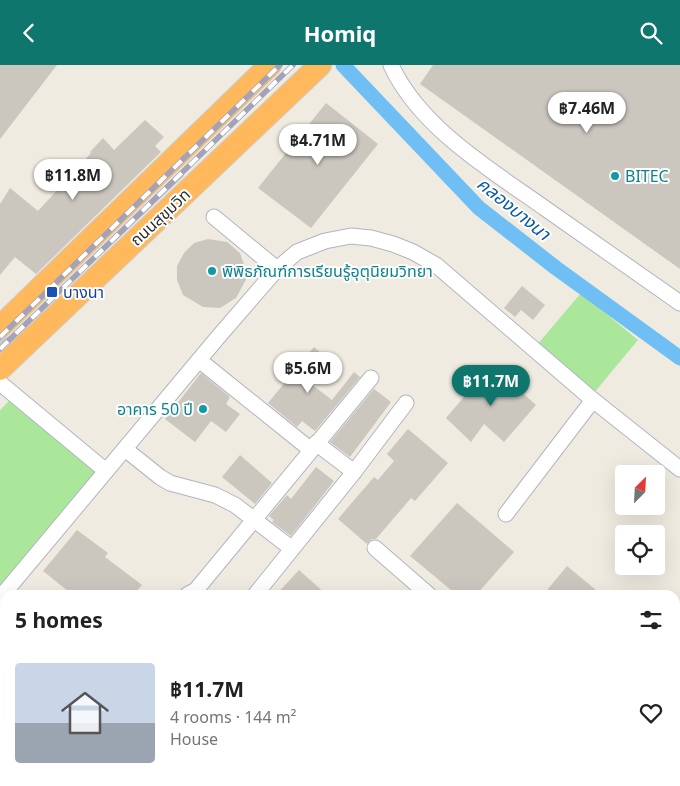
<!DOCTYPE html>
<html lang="en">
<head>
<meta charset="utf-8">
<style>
  body { margin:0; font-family:"Noto Sans","Noto Sans Thai",sans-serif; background:#f6f6f6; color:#202124; height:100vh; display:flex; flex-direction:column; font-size:19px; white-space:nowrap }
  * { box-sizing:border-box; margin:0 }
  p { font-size:16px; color:#757577 }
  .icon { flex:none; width:28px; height:28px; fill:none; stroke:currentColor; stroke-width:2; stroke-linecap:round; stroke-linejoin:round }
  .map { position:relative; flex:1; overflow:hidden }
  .side { position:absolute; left:0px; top:525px; width:680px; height:196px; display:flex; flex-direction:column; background:#fff; border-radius:15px 15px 0 0; box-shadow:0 5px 20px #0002 }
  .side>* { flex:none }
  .needle { width:32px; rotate:24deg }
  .tools { position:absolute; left:615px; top:400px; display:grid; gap:10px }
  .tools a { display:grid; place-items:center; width:50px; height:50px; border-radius:5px; background:#fff; box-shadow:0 5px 20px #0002; font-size:25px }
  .price { position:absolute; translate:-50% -42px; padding:0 11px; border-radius:18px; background:#fff; color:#222; font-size:16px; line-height:32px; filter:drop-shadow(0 1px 2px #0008) }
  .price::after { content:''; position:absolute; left:50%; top:30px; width:15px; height:11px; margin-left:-8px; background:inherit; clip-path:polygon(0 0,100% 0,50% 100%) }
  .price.active { background:#0f766e; color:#fff }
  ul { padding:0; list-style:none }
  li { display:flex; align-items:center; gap:15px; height:125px; padding:0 15px }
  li+li { border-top:1px solid #e0e0e0 }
  li span { display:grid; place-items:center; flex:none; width:140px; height:100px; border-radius:5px; color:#555 }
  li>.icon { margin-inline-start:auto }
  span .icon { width:60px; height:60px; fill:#fffc; stroke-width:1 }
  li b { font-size:21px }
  h2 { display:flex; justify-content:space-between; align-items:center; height:60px; padding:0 15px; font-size:21px }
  header { display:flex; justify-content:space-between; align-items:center; height:65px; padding:0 15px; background:#0f766e; color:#fff; font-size:22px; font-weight:700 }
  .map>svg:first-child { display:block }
</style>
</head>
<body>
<header><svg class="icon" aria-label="back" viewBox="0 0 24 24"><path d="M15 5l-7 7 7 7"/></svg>Homiq<svg class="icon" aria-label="search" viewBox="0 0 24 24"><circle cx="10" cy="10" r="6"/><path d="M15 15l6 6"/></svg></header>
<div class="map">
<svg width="680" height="721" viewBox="0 0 680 721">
  <rect width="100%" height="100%" fill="#efebe0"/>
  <g fill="#abe79b">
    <path d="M581,228L638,275L593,329L537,280Z"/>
    <path d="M10,335L96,407L0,523V345Z"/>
  </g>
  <path fill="#bdef96" d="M680,657V721H626L630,716H675V663Z"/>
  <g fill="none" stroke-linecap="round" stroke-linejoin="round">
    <path stroke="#70bff4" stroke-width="15" d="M343,0L479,143L556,203L680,293"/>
  </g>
  <g fill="#cbc7bf">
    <path d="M0,0H57L0,74Z"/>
    <path d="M433,0H680V204L420,19Z"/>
    <path d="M326,38L378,79L311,163L258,123Z"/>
    <path d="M145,55L164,72L155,81L161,87L36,209L15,192L0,210V139L10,123L38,146L91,88L90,87L103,73L114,85Z"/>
    <path d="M180,106L184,111L0,286V275L9,271Z"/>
    <path d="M208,174L227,177L240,188L248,211L236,233L220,243L203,242L183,230L177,215V201L184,188L194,178Z"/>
    <path d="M522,221L545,240L533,255L521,245L515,252L504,243Z"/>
    <path d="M314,282L330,296L311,319L332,335L354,307L360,312L315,366L302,356L297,362L268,338Z"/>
    <path d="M491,300L536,340L504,377L484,359L471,377L446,353Z"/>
    <path d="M201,308L230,332L226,339L240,349L226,367L211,356L195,377L165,354Z"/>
    <path d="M374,324L391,337L350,392L330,377Z"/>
    <path d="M408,364L448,398L415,436L411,433L376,474H372L367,479L338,454L374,412L378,415L394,396L387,389Z"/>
    <path d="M240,390L272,418L255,439L222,412Z"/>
    <path d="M316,402L334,416L291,471L272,457L274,455L269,451L287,430L291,434Z"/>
    <path d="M457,438L514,487L476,530H457L410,491Z"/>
    <path d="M77,465L108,488L105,492L142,520L133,530H73L43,506Z"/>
    <path d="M567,501L602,530H543Z"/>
    <path d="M299,505L327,530H276Z"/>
  </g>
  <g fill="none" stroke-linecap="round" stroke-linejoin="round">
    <g stroke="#b3b4c1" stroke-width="17">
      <g id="minor">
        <path d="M391,0C420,63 491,105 546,144C590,175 635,206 680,238"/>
        <path d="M214,152L277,204"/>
        <path d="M199,295L311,385"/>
        <path d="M0,318L106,406"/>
        <path d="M316,378L354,407"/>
        <path d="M125,384L160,412L170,418L215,430L235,440L291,483"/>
        <path d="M506,449L593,335"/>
        <path d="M375,483L429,530"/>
        <path d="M187,530L196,525L371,313"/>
        <path d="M255,530L354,407L406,338"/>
        <path d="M0,533L219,271L277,204L297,187L325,176L351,171L371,173L393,179L413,187L436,200L593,335L680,404"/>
        <path d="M0,575L5,579"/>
        <path d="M675,579L680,574"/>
        <path d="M0,658L5,662"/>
        <path d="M521,716L526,721"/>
        <path d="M552,721L556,716"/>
      </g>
    </g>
    <g stroke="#cdcdcd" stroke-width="24">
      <g id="highway">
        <path d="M0,262L270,0"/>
        <path d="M0,304L320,0"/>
      </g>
    </g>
    <use href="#minor" stroke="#fff" stroke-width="15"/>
    <use href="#highway" stroke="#ffb85b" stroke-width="22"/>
    <g stroke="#a2a2b8" stroke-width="5.5">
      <g id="rail">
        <path d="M0,272L280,0"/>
        <path d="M0,284L293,0"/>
      </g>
    </g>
    <use href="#rail" stroke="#fff" stroke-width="4" stroke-dasharray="11" stroke-linecap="butt"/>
  </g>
  <g fill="#0f9aa8" stroke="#fff" stroke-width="2">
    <circle cx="615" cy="111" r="5"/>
    <circle cx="212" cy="206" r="5"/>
    <circle cx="203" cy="344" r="5"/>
  </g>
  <rect fill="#1a4fb4" stroke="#fff" stroke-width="2" x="46" y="221" width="12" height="12" rx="2.5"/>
  <g text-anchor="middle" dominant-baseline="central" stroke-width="4" stroke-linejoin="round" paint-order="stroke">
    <g font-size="16" fill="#0d838f" stroke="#fff" text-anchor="start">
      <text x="625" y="111">BITEC</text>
      <text x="222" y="206">พิพิธภัณฑ์การเรียนรู้อุตุนิยมวิทยา</text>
      <text x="193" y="344" text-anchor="end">อาคาร 50 ปี</text>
    </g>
    <g font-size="16" fill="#2d2d2d" stroke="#fff">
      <text transform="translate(160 152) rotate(-43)">ถนนสุขุมวิท</text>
    </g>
    <g font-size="16" fill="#164399" stroke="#fff" text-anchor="start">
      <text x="63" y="227">บางนา</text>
    </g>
    <g font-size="18" font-style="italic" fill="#085ba7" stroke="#fff">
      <text transform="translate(514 143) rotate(39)">คลองบางนา</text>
    </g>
  </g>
</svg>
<div class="tools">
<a><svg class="needle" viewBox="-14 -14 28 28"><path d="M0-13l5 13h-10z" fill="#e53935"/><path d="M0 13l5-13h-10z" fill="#757577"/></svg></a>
<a><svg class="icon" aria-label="locate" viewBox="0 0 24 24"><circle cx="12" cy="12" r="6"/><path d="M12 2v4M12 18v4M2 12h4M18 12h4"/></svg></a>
</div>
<b class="price" style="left:587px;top:69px">฿7.46M</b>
<b class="price" style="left:318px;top:101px">฿4.71M</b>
<b class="price" style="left:73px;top:136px">฿11.8M</b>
<b class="price" style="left:308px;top:329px">฿5.6M</b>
<b class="price active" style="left:491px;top:342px">฿11.7M</b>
<section class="side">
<h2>5 homes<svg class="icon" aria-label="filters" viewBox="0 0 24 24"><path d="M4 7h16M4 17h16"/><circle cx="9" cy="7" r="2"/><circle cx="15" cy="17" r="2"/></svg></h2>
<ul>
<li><span style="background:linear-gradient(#c9d6e8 60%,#9aa5b1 0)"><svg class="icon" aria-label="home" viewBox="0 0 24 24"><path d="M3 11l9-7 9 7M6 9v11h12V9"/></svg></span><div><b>฿11.7M</b><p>4 rooms · 144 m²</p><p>House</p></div><svg class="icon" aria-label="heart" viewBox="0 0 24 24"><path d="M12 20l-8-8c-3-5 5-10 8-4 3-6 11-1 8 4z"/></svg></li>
</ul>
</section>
</div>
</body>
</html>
